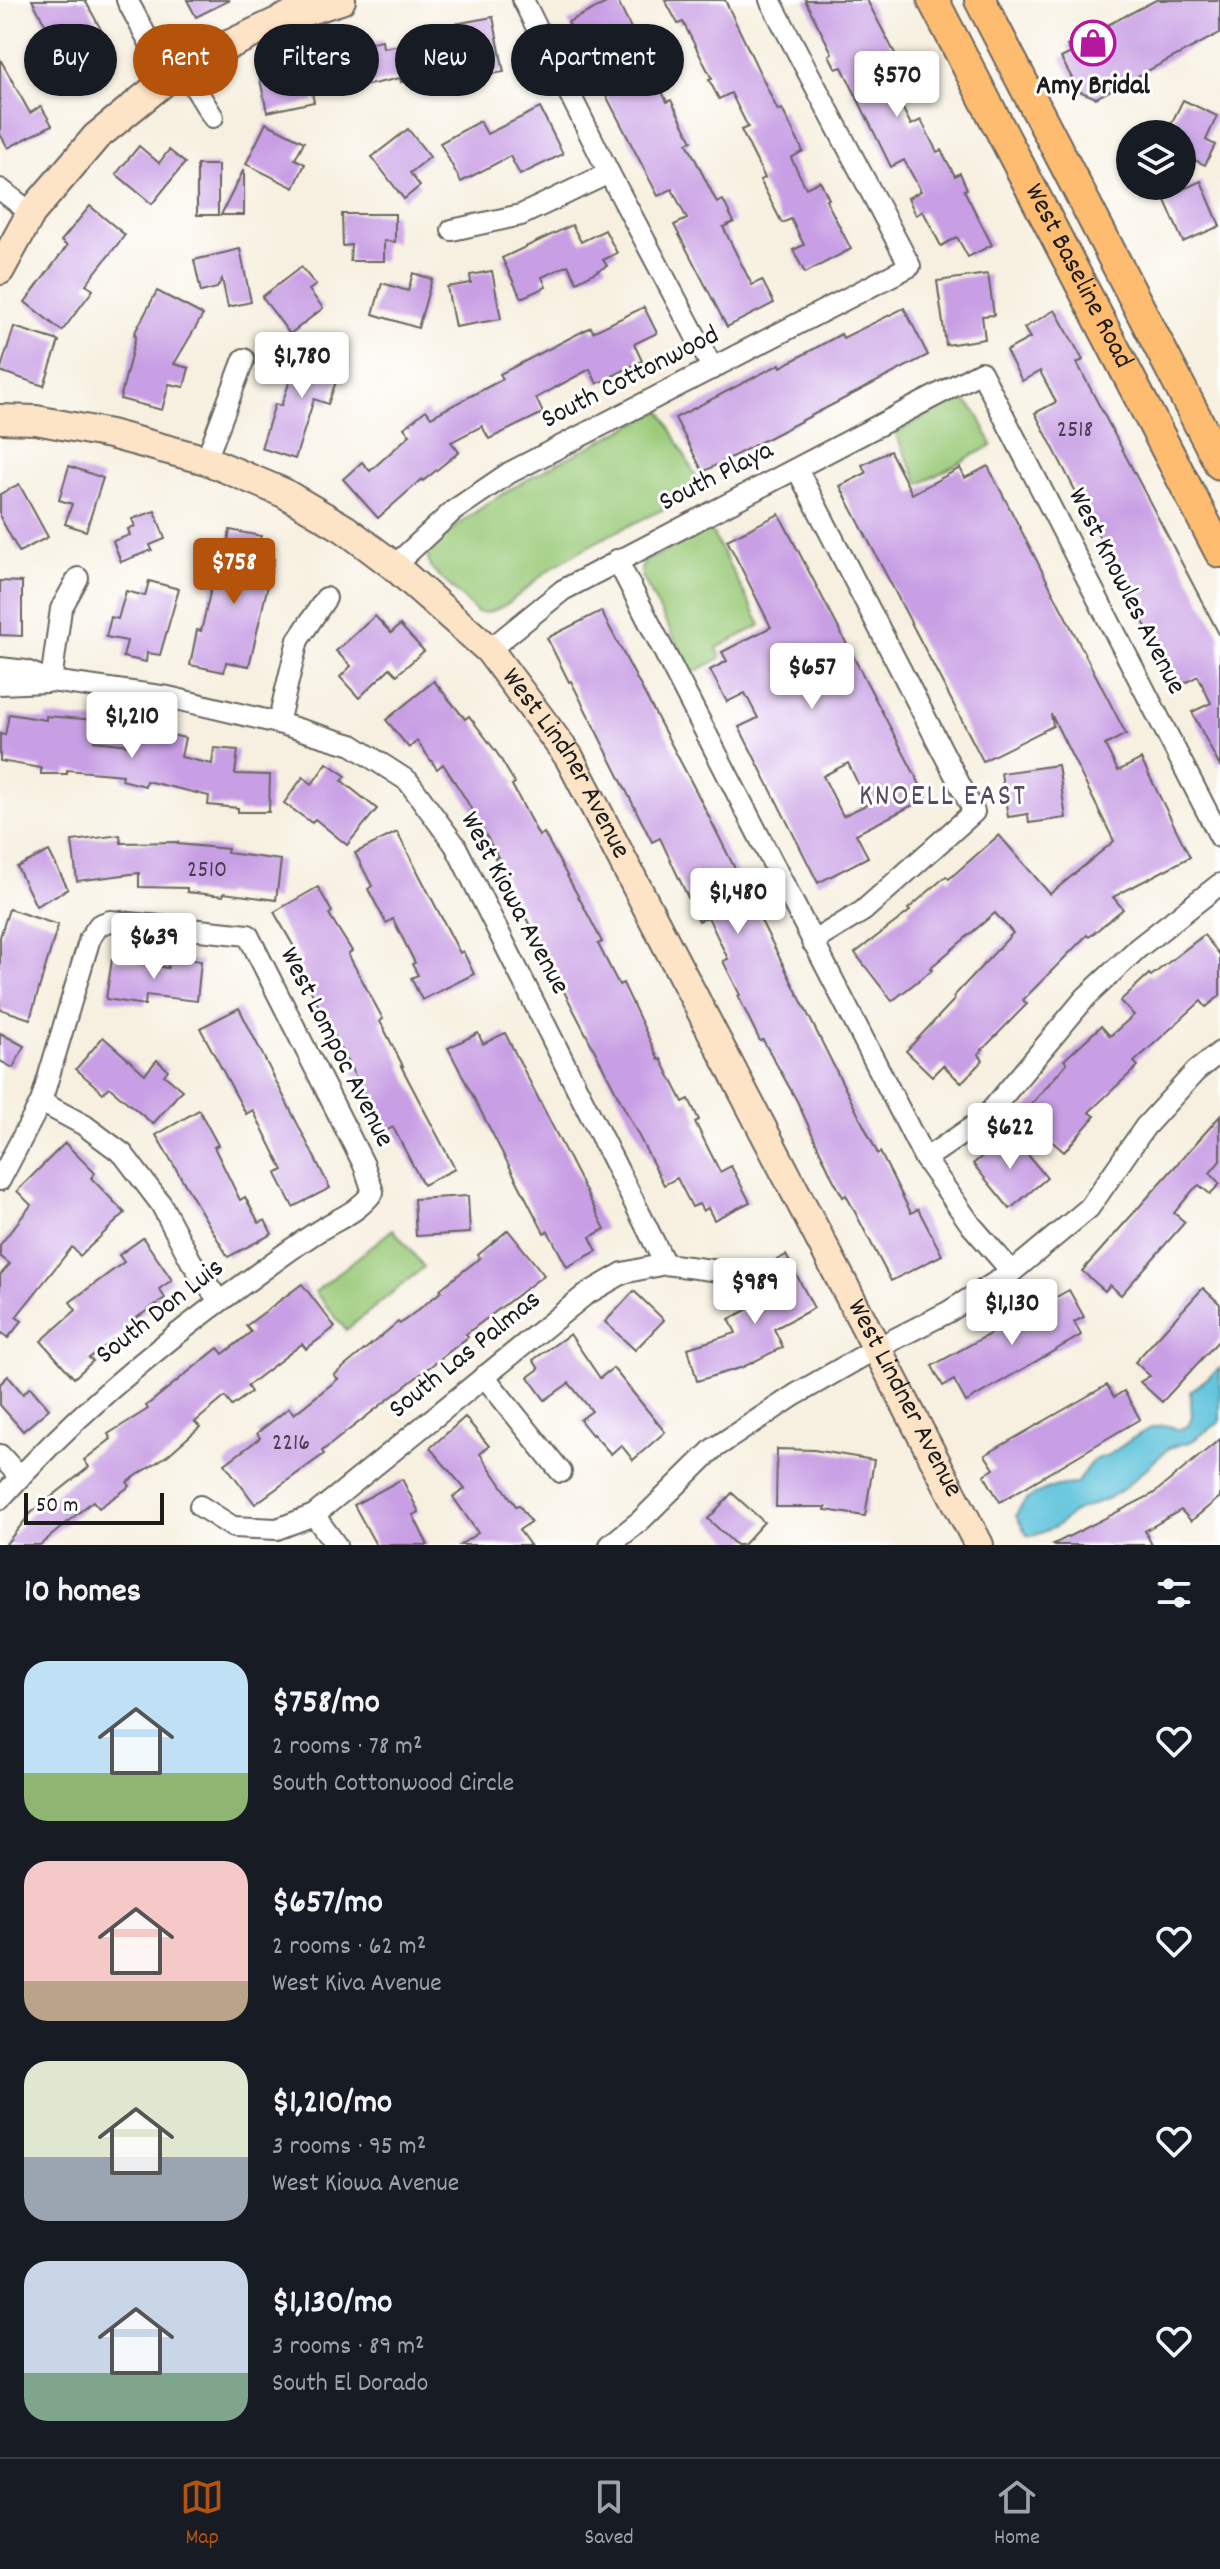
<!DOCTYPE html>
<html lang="en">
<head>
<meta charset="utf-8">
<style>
  body { margin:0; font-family:Dekko,sans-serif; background:#242831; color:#f1f3f6; height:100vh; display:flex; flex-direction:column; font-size:30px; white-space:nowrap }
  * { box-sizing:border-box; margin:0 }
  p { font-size:26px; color:#9ea1a6 }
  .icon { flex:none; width:44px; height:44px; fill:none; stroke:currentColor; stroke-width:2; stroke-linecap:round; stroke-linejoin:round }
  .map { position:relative; height:1545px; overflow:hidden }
  .side { display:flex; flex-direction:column; background:#171b24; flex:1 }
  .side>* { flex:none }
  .guide { position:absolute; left:24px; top:24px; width:800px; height:72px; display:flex; gap:16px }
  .fabs { position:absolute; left:1116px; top:120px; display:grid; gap:16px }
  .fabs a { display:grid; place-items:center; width:80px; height:80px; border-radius:50%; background:#171b24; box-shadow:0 2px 6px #0004; font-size:40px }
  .scale { position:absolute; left:24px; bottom:20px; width:140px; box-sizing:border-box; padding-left:8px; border:4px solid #1c1c1c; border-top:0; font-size:22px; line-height:28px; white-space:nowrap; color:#1c1c1c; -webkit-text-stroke:6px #fff; paint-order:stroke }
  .price { position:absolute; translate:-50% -68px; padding:0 18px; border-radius:8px; background:#fff; color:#222; font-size:26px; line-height:52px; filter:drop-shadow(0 2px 4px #0008) }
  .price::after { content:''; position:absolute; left:50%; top:48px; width:24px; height:18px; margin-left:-12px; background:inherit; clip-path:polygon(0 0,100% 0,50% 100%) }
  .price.selected { background:#b45309; color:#fff }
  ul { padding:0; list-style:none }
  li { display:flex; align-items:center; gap:24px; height:200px; padding:0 24px }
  li span { display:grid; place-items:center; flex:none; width:224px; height:160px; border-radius:24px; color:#555 }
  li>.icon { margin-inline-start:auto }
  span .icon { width:96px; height:96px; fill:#fffc; stroke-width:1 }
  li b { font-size:34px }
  h2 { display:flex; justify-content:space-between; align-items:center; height:96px; padding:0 24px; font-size:34px }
  .tag { padding:0 28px; border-radius:36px; background:#171b24; box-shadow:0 2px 6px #0004; font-size:28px; line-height:72px }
  .tag.selected { background:#b45309; color:#fff }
  .dock { display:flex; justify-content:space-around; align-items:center; height:112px; border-top:2px solid #363941; background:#171b24; font-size:22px; color:#9ea1a6 }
  .dock a { display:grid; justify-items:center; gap:4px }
  .dock .selected { color:#b45309 }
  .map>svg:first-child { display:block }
</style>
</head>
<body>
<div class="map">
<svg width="1220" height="1545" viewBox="0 0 1220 1545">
  <rect width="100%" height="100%" fill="#fff"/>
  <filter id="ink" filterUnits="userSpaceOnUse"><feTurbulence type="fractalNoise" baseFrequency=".0125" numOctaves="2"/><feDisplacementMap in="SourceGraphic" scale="16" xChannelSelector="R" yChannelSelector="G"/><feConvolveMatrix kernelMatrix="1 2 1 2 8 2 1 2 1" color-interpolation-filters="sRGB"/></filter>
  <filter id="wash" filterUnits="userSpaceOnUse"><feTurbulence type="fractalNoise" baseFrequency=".006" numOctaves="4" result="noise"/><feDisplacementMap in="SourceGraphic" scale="32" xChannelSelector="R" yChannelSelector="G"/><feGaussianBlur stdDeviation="1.8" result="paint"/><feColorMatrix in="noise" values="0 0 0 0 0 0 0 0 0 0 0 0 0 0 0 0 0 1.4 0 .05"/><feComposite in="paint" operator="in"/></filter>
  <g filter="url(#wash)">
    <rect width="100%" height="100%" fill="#f7f0e0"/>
    <g fill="#9bcb7a" stroke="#5c744b" stroke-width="2">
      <path d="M956,399C977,401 983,428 992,445L920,484L895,433Z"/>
      <path d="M661,410L703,490C652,516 596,538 549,570C530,583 501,618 477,612L430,567L427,553C486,491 585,451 661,410Z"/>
      <path d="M710,529L761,625L717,648L721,658L692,673L642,576L641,569L645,561Z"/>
      <path d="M393,1229L424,1267L346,1330L315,1292Z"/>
    </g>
    <path fill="#5ec3db" stroke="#3d707c" stroke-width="2" d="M1220,1368V1422L1192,1441L1169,1448L1122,1490L1109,1498L1075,1511L1056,1527L1033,1536L1027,1535L1016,1516C1024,1492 1054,1485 1076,1484C1081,1477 1085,1469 1091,1463C1095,1458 1102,1458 1108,1455C1127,1445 1155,1414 1178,1430L1189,1425L1192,1416L1190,1392Z"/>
    <g id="blocks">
      <g fill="#c89fe4" fill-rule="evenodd">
        <path d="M32,0H85L112,50L101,55L111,73L80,89Z"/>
        <path d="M187,0H230L196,17Z"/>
        <path d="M612,0H617L667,102L671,100L692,141L687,143L717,203L723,200L734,222L723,227L752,285L762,280L774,303L727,327L674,225L687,219L672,189L658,196L568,22Z"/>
        <path d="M665,0H725L778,111L782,109L803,151L791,158L806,188L820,181L829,199L826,200L851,249L805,273L793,250L804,245L791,219L782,223L760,180L765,178L741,130L748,127L731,93L719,99L709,80L712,79L683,22L678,24Z"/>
        <path d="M805,0H867L913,88L897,97L911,125L921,120L937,152L941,150L955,176L960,173L967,189L964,190L992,245L968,257L957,237L941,246L923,211L916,215L908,198L921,191L904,160L891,167L842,67L836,69L829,55L832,53Z"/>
        <path d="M1156,0H1220V33L1096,98L1079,91L1061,58L1071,53L1067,46Z"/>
        <path d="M493,17L504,72L477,76L475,63L446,69L447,75L401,82L400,78L346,90L337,50L382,40L383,48L421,42L418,27L438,24V27Z"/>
        <path d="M304,55L314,102L267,112L257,65Z"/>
        <path d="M0,59L30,113L41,106L52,125L8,148L0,134Z"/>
        <path d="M1183,100L1217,116L1206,140L1215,145L1205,165L1182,154V134H1166Z"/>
        <path d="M540,108L563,154L520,175L510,156L461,182L440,143L480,121L487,134Z"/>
        <path d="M266,123L304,142L295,159L305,164L294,188L246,164Z"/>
        <path d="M408,129L430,157L410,173L420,186L404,199L372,157Z"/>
        <path d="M139,146L159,163L169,150L185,163L152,204L116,174Z"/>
        <rect x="197" y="165" width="21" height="50"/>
        <path d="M244,169V215H221Z"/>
        <path d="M1201,181L1220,226L1183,242L1164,198Z"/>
        <path d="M90,206L125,235L86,284L93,290L62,331L25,302L67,246L61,241Z"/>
        <path d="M342,214H395V242L384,241V261H350L351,245L343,246Z"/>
        <path d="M572,225L581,242L605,230L617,253L603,260L607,266L577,282L568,265L542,277L546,287L521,298L502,258Z"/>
        <path d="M240,249L251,302L228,307L222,279L217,288L201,292L194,260Z"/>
        <path d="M301,267L316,285L309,290L323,308L290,334L262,297Z"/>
        <path d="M492,271L501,319L455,327L447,287L471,283L470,275Z"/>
        <path d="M413,273L432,279L418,328L373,314L382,283L408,291Z"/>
        <path d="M988,274L994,315L982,316L985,339L946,345L937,281Z"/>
        <path d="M157,291L203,315L174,364L189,368L184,387L169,384L162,410L120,399L136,335L134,334Z"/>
        <path d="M644,307L657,333L634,344L642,361L597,384L590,369L560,385L536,398L543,413L489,439L482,426L451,442L459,452L423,481L422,479L378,518L343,479L362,462L370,471L410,435L404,428L426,410L431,417L503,379L500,374L591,327L593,332Z"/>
        <path d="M904,308L928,355L703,472L675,418L780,364L781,367L841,334L843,338Z"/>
        <path d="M1055,310L1083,360L1077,363L1220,636V767L1192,712L1211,703L1198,676L1177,687L1035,413L1056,402L1040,371L1022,381L1006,351L1030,338L1024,328Z"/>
        <path d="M14,327L59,341L44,386L0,371Z"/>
        <path d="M303,344L344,359L328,404L314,399L295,459L261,448L275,404L281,406Z"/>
        <path d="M890,451L912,494L960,468L965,478L988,466L1126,734L1105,745L1118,771L1141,759L1190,857L1113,897L1123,909L1089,937L1087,935L1023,1000L1027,1004L978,1054L983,1060L961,1083L943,1065L932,1076L906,1051L955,999L953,997L1013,933L995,913L930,968L932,970L892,1001L855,953L910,911L908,909L946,876L949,879L999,835L1050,894L1114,841L1051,714L1053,726L983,761L840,486L866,473L862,465Z"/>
        <path d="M69,466L103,478L86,531L65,524L72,504L59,500Z"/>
        <path d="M19,484L48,537L19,552L0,517V494Z"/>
        <path d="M155,511L165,539L150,545L152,550L121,562L113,541L130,535L128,529L135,526L132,519Z"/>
        <path d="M779,514L927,798L856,834L868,857L818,883L739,727L758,718L745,693L727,702L710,670L727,661L722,652L771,627L727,540ZM848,763L868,804L843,816L823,776Z"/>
        <path d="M230,530L261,536L257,556L274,559L249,666L226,662L224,672L190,665L197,630L201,631L215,572L222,574Z"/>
        <path d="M0,581L22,582V636L0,635Z"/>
        <path d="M149,581L179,589L160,655L147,653L146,662L123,657L127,641L106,637L111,617L118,619L126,591L145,596Z"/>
        <path d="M601,611L696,791L878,1154L880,1152L911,1213L918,1209L942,1255L891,1281L846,1195L843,1197L832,1177L797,1101L763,1040L760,1041L738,996L740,995L723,961L728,959L708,917L699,921L660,838L652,842L571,681L569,682L547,638Z"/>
        <path d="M375,616L391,633L400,625L424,651L397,675L390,668L359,698L340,677L351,666L336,651Z"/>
        <path d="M434,681L465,719L469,716L497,753L515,783L512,785L539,836L544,833L585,909L602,942L598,944L619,985L623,983L659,1060L661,1059L683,1102L689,1099L699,1120L695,1122L720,1172L731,1166L750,1202L714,1220L708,1208L703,1211L699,1204L692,1207L677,1178L664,1185L495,858L498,857L465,798L443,764L437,769L417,741L409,748L386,720Z"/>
        <path d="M9,714L46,720V716L96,720L94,741L130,745L135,727L185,738L181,757L212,764L214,748L238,750L235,774L270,775L269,812H238V808L208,805L209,796L146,781L145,786L122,780L123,775L67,770V774H41V768L0,761V734L5,735Z"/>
        <path d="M327,763L346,776L342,781L377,809L347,845L315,819L312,823L284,803L303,777L312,784Z"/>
        <path d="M1058,765L1066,818L1029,823L1028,814L1008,817L1001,773Z"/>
        <path d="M397,832L460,953L463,951L474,974L422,1000L411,978L418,975L412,964L415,963L393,919L386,923L368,889L372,886L355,853Z"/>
        <path d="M120,835L121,843L178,842V844L228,849L227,853L281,860L276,900L224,893L223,896L187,892V888L139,887V873L77,881L72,841Z"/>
        <path d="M49,851L68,889L36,906L17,867Z"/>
        <path d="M318,887L332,912L329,914L352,951L348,954L383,1019L380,1021L403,1066H401L455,1169L423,1185L393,1127L382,1133L365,1100L367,1099L296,962L301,959L274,912Z"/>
        <path d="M9,909L58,925L30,1019L0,1009V937Z"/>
        <path d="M1204,935L1220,955V996L1206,1007L1201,1001L1134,1062L1138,1066L1089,1112L1095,1116L1064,1152L1022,1115L1067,1063L1064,1060L1101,1026L1110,1036L1134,1015L1120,1001L1149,974L1151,976Z"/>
        <path d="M169,957L201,961L197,1001L146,995L145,1005L106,999L112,959L168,968Z"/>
        <path d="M239,1008L330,1188L293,1207L276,1174L283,1170L253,1110L246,1114L200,1028Z"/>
        <path d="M0,1033L24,1046L13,1068L0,1061Z"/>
        <path d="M478,1033L483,1044L505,1033L605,1229L590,1237L597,1251L567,1267L548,1231L544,1233L448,1048Z"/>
        <path d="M103,1037L145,1074L157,1060L168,1070L164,1075L182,1090L153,1124L109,1087L103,1093L76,1069Z"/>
        <path d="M199,1110L218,1145L214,1147L240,1200L245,1197L259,1223L265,1220L272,1234L228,1257L156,1135Z"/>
        <path d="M1220,1116V1161L1210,1173L1220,1184L1210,1194L1199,1185L1193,1190L1174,1213L1185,1222L1121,1295L1110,1285L1105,1291L1082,1271Z"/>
        <path d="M1010,1133L1047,1178L1010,1209L973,1164Z"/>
        <path d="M65,1143L95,1173L91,1178L125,1213L80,1256L72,1247L16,1317L22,1321L8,1338L2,1333L0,1336V1275L10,1264L0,1256V1245L31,1205L17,1191Z"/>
        <path d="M468,1196L470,1233L416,1236L414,1199Z"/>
        <path d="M508,1230L544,1275L466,1334L468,1337L322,1451L324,1454L255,1504L225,1464L260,1438L257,1433L289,1408L294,1414L338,1379L334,1375L398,1322L400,1324L442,1291L440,1289L480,1258L478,1255Z"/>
        <path d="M143,1238L172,1280L159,1289L165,1298L135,1319L137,1322L89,1358L93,1361L74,1378L41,1341L76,1310L70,1302L124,1262L119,1255Z"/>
        <path d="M786,1255L814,1308L774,1329L783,1347L743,1367L697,1381L688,1348L736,1333L729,1319L766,1300L758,1284L775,1275L769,1264Z"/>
        <path d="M302,1284L335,1327L306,1349L302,1344L247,1386L251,1392L232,1406L225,1397L195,1422L200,1427L168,1455L127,1482L130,1486L99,1508L93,1501L40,1545H5L31,1513L89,1467L84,1460L111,1439L108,1434L148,1409L146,1406L218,1348L223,1354L251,1332L246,1326Z"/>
        <path d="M1203,1288L1220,1304V1339L1162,1402L1140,1382L1150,1376L1135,1362Z"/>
        <path d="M1069,1290L1084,1317L1074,1322L1081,1335L966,1402L954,1380L943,1386L932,1366Z"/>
        <path d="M634,1291L664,1320L635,1350L605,1322Z"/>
        <path d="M570,1334L600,1378L613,1368L665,1432L633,1460L621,1445L611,1454L593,1434L592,1435L580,1420L592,1411L569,1383L545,1400L528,1377L539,1369L533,1360Z"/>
        <path d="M8,1376L23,1394L30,1387L49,1409L23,1431L0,1405V1384Z"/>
        <path d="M1107,1385L1114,1397L1124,1391L1140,1419L1000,1502L984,1475L994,1469L985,1455Z"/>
        <path d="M465,1417L489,1446L480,1454L516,1506L519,1505L531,1522L519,1530L530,1545H460L478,1533L453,1497L465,1489L430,1448Z"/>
        <path d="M1220,1439V1497L1191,1521L1181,1510L1145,1531L1152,1545H1052L1153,1494Z"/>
        <path d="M777,1449L814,1450L874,1460L865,1516L825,1510L826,1507H776Z"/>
        <path d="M402,1479L419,1512L413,1515L428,1545H376L354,1505Z"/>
        <path d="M732,1493L764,1522L743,1545H736L708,1519Z"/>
      </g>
    </g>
  </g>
  <g filter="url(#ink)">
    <use href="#blocks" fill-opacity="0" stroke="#696661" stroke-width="2"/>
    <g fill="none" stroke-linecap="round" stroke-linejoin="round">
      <g stroke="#696661" stroke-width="24">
        <g id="street">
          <path d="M127,0L168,77"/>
          <path d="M523,0L609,173L713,369"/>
          <path d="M182,67L213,117"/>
          <path d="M0,189L31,213"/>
          <path d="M452,230L521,215L609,173"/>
          <path d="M206,460L244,359"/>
          <path d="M797,469L974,812L863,911L812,942"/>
          <path d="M617,560L925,1159L971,1225L1012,1272"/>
          <path d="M394,566L453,511L509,473L910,266L770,0"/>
          <path d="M489,650L563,590L981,372L1220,837"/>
          <path d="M0,668L26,671L51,681L168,697L278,723L352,745L408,781L455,845L665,1264"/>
          <path d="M51,681L61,609L78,578"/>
          <path d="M0,684L47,682"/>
          <path d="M278,723L298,640L326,598"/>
          <path d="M41,1102L84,1125L123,1154L161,1204L191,1261L219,1301"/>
          <path d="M925,1159L984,1119L1086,997L1138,948L1220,884"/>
          <path d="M0,1180L41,1102L90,938L99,925L110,921L248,935L364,1165L373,1192C357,1213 341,1217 320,1230C294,1246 270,1265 245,1283C156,1347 72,1417 0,1499"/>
          <path d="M484,1376L561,1472"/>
          <path d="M0,1455L20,1477"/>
          <path d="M200,1506L233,1527L277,1529L314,1515L585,1295L623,1273L665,1264L719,1271"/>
          <path d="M314,1515L336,1545"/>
          <path d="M610,1545L640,1521L713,1449L795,1395L875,1349L948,1312L1012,1272L1089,1208L1145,1127L1196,1071L1220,1052"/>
        </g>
      </g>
      <g stroke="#696661" stroke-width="32">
        <g id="secondary">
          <path d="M0,270L31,213L96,137L182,67L290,16L341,0"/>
          <path id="s1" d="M0,419L36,420L110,434L206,460L284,493L345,529L394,566L489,650L569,757L979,1545"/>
        </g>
      </g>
      <g stroke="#696661" stroke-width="34">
        <g id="primary">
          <path id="s2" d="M933,0L1220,552"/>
          <path d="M980,0L1220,464"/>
        </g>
      </g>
      <use href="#street" stroke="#fff" stroke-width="20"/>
      <use href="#secondary" stroke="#fee4c6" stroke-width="28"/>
      <use href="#primary" stroke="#fdbc70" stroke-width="30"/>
    </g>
  </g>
  <defs>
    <g id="shop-ring" transform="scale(2.3)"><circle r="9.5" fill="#fff" stroke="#b5179e" stroke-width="1.5"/><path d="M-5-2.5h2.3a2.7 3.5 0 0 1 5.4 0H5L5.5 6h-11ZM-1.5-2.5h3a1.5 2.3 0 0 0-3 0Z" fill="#b5179e"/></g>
  </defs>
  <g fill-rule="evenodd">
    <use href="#shop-ring" x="1093" y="43"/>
  </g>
  <g text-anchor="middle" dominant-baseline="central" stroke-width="6" stroke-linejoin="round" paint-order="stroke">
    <g font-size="24" fill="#473d4e">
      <text x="1075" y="431">2518</text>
      <text x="207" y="871">2510</text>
      <text x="291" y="1444">2216</text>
    </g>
    <g font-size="28" font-weight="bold" fill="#1c1c1c" stroke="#fff">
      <text x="1093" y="88">Amy Bridal</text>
    </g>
    <g font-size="28" fill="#1c1c1c" stroke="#fff">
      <text stroke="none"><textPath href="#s2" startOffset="312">West Baseline Road</textPath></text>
      <text transform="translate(631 379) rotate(-27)">South Cottonwood</text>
      <text transform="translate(717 478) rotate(-27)">South Playa</text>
      <text transform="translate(1125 592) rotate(63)">West Knowles Avenue</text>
      <text stroke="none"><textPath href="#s1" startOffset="692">West Lindner Avenue</textPath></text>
      <text transform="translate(513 904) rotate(62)">West Kiowa Avenue</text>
      <text transform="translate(335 1048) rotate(63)">West Lompoc Avenue</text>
      <text transform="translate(161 1313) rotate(-38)">South Don Luis</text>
      <text transform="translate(466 1356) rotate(-39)">South Las Palmas</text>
      <text stroke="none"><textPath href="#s1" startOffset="1412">West Lindner Avenue</textPath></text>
    </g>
    <g font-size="30" letter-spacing="2" fill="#584a62" stroke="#fff">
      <text x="943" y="798">KNOELL EAST</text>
    </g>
  </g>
</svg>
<div class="fabs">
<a><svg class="icon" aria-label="layers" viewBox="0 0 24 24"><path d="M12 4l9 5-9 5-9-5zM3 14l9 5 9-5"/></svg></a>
</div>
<div class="scale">50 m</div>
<b class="price" style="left:897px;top:119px">$570</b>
<b class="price" style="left:302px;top:400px">$1,780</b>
<b class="price selected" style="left:234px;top:606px">$758</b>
<b class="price" style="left:812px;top:711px">$657</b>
<b class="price" style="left:132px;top:760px">$1,210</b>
<b class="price" style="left:738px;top:936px">$1,480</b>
<b class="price" style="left:154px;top:981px">$639</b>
<b class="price" style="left:1010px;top:1171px">$622</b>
<b class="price" style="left:755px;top:1326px">$989</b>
<b class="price" style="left:1012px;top:1347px">$1,130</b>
<div class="guide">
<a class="tag">Buy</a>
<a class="tag selected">Rent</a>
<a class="tag">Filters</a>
<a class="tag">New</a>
<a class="tag">Apartment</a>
</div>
</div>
<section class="side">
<h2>10 homes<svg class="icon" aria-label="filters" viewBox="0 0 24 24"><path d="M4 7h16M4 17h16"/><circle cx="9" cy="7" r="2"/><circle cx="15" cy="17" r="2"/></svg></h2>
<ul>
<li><span style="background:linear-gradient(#bfe0f5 70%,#8fb573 0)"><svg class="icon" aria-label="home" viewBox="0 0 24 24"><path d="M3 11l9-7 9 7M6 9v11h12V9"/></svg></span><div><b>$758/mo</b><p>2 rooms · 78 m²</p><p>South Cottonwood Circle</p></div><svg class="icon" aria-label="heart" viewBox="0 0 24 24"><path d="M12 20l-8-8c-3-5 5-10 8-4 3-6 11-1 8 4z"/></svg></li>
<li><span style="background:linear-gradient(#f6c9c9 75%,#b9a48a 0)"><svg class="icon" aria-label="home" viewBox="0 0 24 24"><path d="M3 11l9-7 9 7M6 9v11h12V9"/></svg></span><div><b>$657/mo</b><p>2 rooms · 62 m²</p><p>West Kiva Avenue</p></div><svg class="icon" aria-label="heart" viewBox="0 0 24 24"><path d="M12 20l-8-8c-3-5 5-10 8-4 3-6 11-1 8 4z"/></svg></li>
<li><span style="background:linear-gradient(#dfe7d0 60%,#9aa5b1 0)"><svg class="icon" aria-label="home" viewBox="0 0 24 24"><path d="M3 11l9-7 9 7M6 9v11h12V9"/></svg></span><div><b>$1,210/mo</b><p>3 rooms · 95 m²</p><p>West Kiowa Avenue</p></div><svg class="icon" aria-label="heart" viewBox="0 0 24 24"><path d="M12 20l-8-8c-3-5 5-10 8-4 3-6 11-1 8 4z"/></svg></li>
<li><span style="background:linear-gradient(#c9d6e8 70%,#7fa58c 0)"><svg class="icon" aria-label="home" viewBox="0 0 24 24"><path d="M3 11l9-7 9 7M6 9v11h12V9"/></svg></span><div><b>$1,130/mo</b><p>3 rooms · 89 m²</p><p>South El Dorado</p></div><svg class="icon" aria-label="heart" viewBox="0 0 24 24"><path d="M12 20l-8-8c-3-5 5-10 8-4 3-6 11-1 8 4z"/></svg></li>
</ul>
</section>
<nav class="dock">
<a class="selected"><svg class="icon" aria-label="map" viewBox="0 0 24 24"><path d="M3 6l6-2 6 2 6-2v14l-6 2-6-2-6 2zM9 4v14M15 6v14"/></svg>Map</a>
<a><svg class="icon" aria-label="saved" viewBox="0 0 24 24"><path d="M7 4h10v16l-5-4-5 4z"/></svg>Saved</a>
<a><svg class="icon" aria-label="home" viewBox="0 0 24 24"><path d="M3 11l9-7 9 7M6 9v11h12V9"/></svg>Home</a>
</nav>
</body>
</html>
